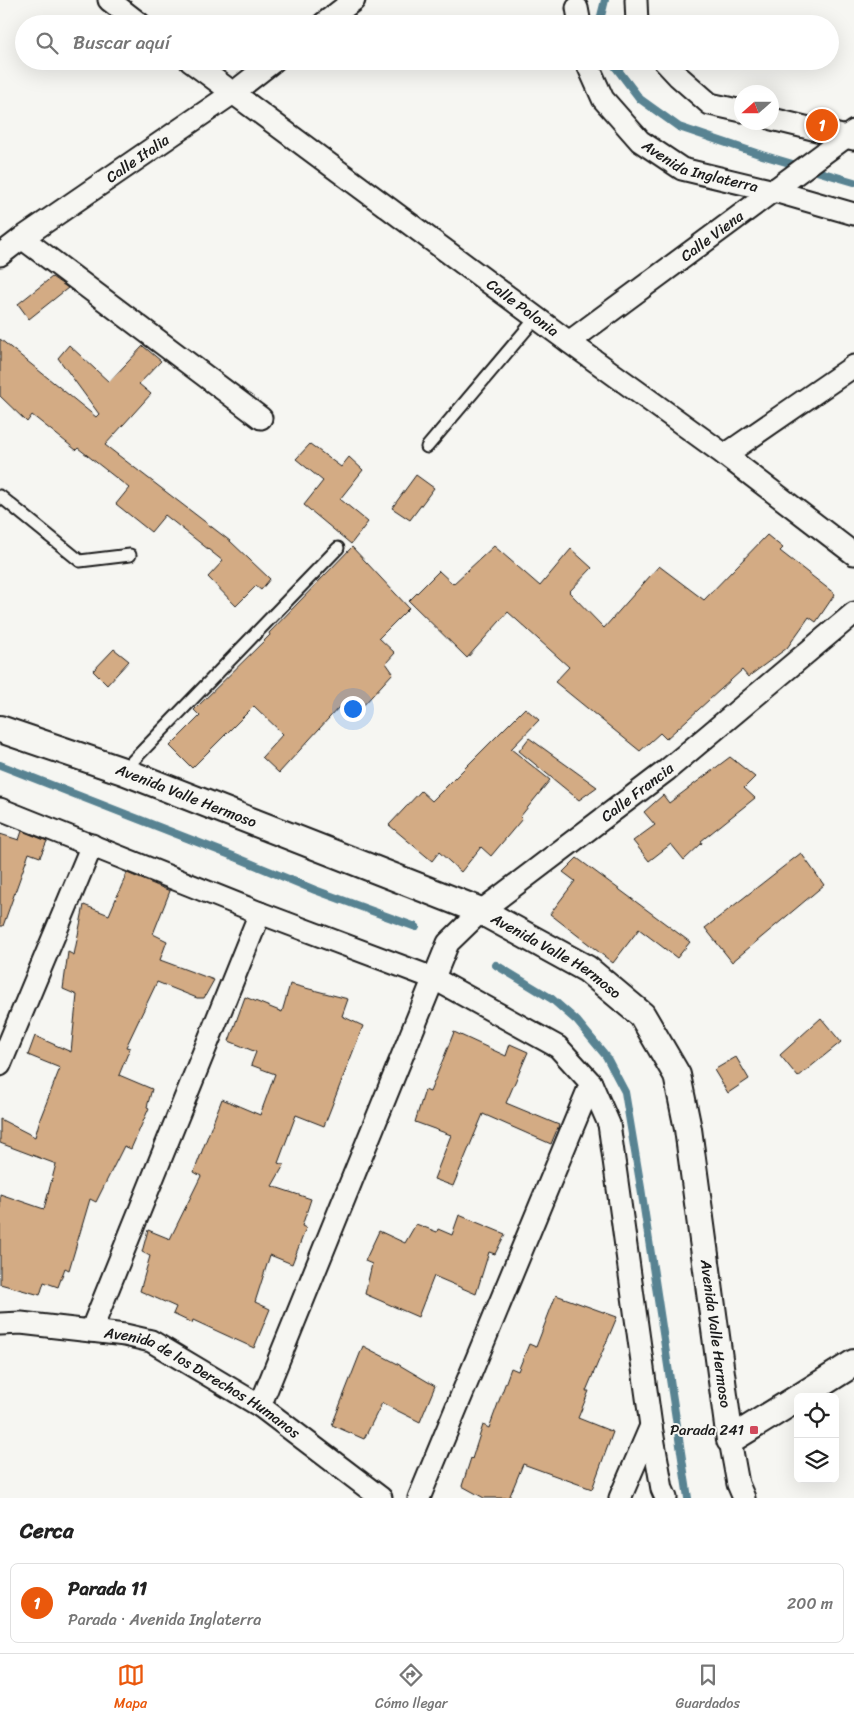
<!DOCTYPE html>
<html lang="es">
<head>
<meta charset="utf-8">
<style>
	:root { --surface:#fff; --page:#f6f6f6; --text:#222; --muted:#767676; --line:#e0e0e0; --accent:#ea580c }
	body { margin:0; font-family:Sriracha,sans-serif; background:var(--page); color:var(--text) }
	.controls { position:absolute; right:15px; bottom:15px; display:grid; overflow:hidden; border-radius:8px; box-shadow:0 5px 20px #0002 }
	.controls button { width:45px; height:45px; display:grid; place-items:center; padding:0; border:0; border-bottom:1px solid var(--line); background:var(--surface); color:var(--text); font:25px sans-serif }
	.compass { position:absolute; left:734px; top:85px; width:45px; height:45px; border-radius:50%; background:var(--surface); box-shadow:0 5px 20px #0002; rotate:249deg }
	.you { position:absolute; left:352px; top:708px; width:18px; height:18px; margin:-12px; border:4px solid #fff; border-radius:50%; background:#1a73e8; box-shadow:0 0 0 8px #1a73e833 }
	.badge { display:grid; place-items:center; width:32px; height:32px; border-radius:50%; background:var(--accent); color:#fff; font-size:16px; font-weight:700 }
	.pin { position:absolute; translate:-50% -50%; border:2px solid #fff; box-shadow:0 1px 5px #0006 }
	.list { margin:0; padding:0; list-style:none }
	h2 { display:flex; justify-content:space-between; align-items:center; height:65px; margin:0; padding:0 20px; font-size:21px }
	h2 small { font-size:16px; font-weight:400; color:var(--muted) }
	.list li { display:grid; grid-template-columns:32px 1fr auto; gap:15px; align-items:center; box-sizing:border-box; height:80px; margin:0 10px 10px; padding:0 10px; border:1px solid var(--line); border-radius:8px }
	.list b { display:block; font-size:19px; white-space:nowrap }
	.list p { margin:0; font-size:16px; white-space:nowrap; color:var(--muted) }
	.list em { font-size:16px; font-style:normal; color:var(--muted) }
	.icon { flex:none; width:28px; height:28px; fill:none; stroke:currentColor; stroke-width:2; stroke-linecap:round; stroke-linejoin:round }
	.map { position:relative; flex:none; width:854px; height:1498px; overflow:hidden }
	.search { position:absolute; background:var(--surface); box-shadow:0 5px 20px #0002; left:15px; right:15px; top:15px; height:55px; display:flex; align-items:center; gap:12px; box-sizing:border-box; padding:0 18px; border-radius:28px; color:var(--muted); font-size:19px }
	.sheet { height:155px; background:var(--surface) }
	nav { display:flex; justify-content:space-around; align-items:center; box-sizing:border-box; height:70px; border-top:1px solid var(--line); background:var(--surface); font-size:14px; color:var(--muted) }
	nav a { display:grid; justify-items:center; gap:2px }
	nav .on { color:var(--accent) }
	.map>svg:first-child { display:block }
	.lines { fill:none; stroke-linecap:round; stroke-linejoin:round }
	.stream { stroke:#588392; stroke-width:8 }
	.building { fill:#d3ab84; stroke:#1c1c1c }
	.service-casing { stroke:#1c1c1c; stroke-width:15 }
	.minor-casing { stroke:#1c1c1c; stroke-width:25 }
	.tertiary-casing { stroke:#1c1c1c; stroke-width:30 }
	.service { stroke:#f6f6f2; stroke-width:11 }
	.minor { stroke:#f6f6f2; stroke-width:21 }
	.tertiary { stroke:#f6f6f2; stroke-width:26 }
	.poi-dot { fill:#d1495b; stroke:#f6f6f2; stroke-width:2 }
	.labels { text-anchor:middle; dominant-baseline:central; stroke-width:4; stroke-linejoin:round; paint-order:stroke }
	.street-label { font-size:15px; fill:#1c1c1c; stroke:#f6f6f2 }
	.poi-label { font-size:15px; fill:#1c1c1c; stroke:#f6f6f2; text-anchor:end }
</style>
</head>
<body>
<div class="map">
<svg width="854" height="1498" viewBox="0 0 854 1498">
	<rect width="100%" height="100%" fill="#f6f6f2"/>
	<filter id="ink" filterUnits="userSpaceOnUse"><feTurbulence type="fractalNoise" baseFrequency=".02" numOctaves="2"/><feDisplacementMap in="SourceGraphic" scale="10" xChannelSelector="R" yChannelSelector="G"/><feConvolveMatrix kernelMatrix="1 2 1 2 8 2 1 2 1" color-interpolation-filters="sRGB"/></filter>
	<g filter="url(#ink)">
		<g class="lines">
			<g class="stream">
				<polyline points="599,24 605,0"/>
				<polyline points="611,61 640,99 679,127 762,155 854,182"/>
				<polyline points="0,765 233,856 315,890 416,927"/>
				<polyline points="496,965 552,999 577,1021 606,1056 625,1092 641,1188 688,1498"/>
			</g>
		</g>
		<g class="building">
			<polygon points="52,277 68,288 29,319 18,304"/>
			<polygon points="0,339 96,417 99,414 58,358 69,345 109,382 143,346 161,361 139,384 151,394 105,445 230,541 270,579 261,590 256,586 236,606 208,577 223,561 165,515 151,532 116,504 129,488 78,448 76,450 32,415 27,422 0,396"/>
			<polygon points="310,444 341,467 349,457 363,470 340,499 368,522 351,544 304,505 323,481 296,459"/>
			<polygon points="416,475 434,488 410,520 392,508"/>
			<polygon points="767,535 783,548 780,551 835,594 816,622 809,617 787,648 748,677 742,670 666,739 660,733 640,751 555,682 569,667 508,612 467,658 409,601 439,571 453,584 494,546 540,586 571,549 592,568 569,592 604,628 659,566 704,600"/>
			<polygon points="352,547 409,608 379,638 395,653 386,663 393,673 351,719 339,707 279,773 262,757 283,734 254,706 192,768 170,746 200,716 194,710 270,635 269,633"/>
			<polygon points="114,649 129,661 107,685 93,671"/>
			<polygon points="525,708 539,720 511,749 550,780 520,817 522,819 491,856 481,847 461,872 439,852 432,861 389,825 421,791 432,801"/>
			<polygon points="529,738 597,787 579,800 519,751"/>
			<polygon points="730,757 755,777 744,788 755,798 701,841 702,843 684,860 671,844 649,861 633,841 655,825 644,812 663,795 669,803"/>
			<polygon points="22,831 47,841 40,857 29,853 3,926 0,926 0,834 19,840"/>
			<polygon points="801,853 824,885 732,962 705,928"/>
			<polygon points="577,858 690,942 677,958 639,929 613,963 550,914 575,881 563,872"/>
			<polygon points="127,873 170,891 153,934 167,941 160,960 214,980 204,998 197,998 157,982 126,1047 130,1048 119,1075 152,1089 147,1107 149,1108 131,1149 124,1146 96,1202 90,1199 69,1270 65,1268 58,1287 44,1282 40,1295 0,1284 0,1194 44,1209 56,1164 0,1143 0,1119 35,1137 40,1119 60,1068 28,1055 35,1036 71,1052 77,995 63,989 68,952 74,955 84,905 109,915"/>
			<polygon points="290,984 348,999 342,1016 363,1026 324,1126 296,1115 278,1163 284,1165 272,1186 311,1199 302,1226 306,1228 292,1264 270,1255 255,1302 270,1309 254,1348 193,1320 192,1323 173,1314 176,1307 140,1291 150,1256 142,1252 148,1230 170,1239 201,1176 194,1172 222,1099 260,1115 275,1074 251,1065 256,1052 229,1041 245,997 282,1012"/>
			<polygon points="821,1018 841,1042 798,1077 780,1055"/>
			<polygon points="454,1032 506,1056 510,1044 528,1052 506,1103 559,1125 551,1144 483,1114 453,1186 434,1179 451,1135 415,1122 425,1090 430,1092"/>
			<polygon points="736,1057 749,1079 728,1093 714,1070"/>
			<polygon points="459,1215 505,1234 495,1254 489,1252 476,1294 434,1276 418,1317 365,1294 372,1264 365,1261 379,1231 405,1243 416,1224 437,1232 438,1229 452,1235"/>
			<polygon points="556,1295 617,1317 586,1391 589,1391 578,1418 613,1432 592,1489 523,1464 509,1498 484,1498 462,1486 471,1458 472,1459 483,1425 489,1428 511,1368 518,1371 529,1344 536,1347"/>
			<polygon points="363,1346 396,1363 435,1386 420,1422 382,1403 364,1439 332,1425"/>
		</g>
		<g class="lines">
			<g class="service-casing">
				<g id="service">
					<polyline points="427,447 536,318"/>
					<polyline points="0,496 80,561 130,555"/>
					<polyline points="123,771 338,548"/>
				</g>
			</g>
			<g class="minor-casing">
				<g id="minor">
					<polyline points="109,0 140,24"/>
					<polyline points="636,0 637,24"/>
					<polyline points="577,8 580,24"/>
					<polyline points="323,24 354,0"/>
					<path id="s1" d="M190,61L569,342L725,455L854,554"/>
					<path id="s2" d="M586,61L603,99L640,141L682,169L774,191L854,214"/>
					<polyline points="664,61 678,76 710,104 742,111"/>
					<polyline points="772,119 854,139"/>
					<polyline points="22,238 261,418"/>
					<path id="s3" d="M0,255L22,238L233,93L274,61"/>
					<path id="s4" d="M569,342L854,131"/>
					<polyline points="725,455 854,366"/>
					<polyline points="0,809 260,913 433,978 558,1047 591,1083 609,1124 651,1426 662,1489 666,1498"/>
					<polyline points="0,1065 92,845"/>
					<path id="s5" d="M0,1324L21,1323L91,1331L125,1335L151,1341L260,1406L381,1498"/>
					<polyline points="91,1331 260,913"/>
					<path id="s6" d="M260,1406L448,943L481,911L667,770L854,613"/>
					<polyline points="730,1440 738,1484 744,1498"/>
					<polyline points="419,1498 591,1083"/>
					<polyline points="620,1498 651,1426"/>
				</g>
			</g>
			<g class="tertiary-casing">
				<g id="tertiary">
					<path id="s7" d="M0,729L123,771L481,911L587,969L642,1015L677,1075L688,1129L730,1440L798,1398"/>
					<polyline points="800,1397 854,1363"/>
				</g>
			</g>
			<use href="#service" class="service"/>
			<use href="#minor" class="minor"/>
			<use href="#tertiary" class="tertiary"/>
		</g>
	</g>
	<rect class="poi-dot" x="749" y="1425" width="10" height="10" rx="2.5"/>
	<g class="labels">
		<g class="street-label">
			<text stroke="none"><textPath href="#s3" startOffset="168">Calle Italia</textPath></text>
			<text stroke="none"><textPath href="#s2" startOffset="164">Avenida Inglaterra</textPath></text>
			<text stroke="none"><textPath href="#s4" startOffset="178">Calle Viena</textPath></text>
			<text stroke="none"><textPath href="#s1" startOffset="414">Calle Polonia</textPath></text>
			<text stroke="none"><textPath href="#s6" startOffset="742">Calle Francia</textPath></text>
			<text stroke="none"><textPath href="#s7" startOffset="198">Avenida Valle Hermoso</textPath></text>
			<text stroke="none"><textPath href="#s7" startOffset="602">Avenida Valle Hermoso</textPath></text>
			<text stroke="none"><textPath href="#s7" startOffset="1038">Avenida Valle Hermoso</textPath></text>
			<text stroke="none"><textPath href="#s5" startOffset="216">Avenida de los Derechos Humanos</textPath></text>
		</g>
		<g class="poi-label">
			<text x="744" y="1430">Parada 241</text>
		</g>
	</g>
</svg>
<div class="controls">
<button><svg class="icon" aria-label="locate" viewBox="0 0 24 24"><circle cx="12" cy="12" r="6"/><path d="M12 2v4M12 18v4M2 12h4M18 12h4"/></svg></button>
<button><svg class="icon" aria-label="layers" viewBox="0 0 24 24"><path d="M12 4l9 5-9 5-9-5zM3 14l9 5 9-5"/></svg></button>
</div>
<svg class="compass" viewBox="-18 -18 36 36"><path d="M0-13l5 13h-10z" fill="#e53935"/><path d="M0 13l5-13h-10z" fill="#767676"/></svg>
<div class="you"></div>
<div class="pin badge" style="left:822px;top:125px">1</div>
<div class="search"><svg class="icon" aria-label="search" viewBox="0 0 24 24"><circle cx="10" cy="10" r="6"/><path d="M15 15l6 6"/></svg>Buscar aquí</div>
</div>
<section class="sheet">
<h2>Cerca<small></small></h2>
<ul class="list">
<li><span class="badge">1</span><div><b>Parada 11</b><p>Parada · Avenida Inglaterra</p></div><em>200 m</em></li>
</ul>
</section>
<nav>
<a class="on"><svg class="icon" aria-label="map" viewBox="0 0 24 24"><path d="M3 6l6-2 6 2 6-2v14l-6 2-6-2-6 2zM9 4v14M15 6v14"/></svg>Mapa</a>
<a><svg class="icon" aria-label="directions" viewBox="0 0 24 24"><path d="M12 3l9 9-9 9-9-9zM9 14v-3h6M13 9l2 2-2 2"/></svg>Cómo llegar</a>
<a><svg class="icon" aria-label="saved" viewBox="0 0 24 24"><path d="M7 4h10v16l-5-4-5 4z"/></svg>Guardados</a>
</nav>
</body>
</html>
